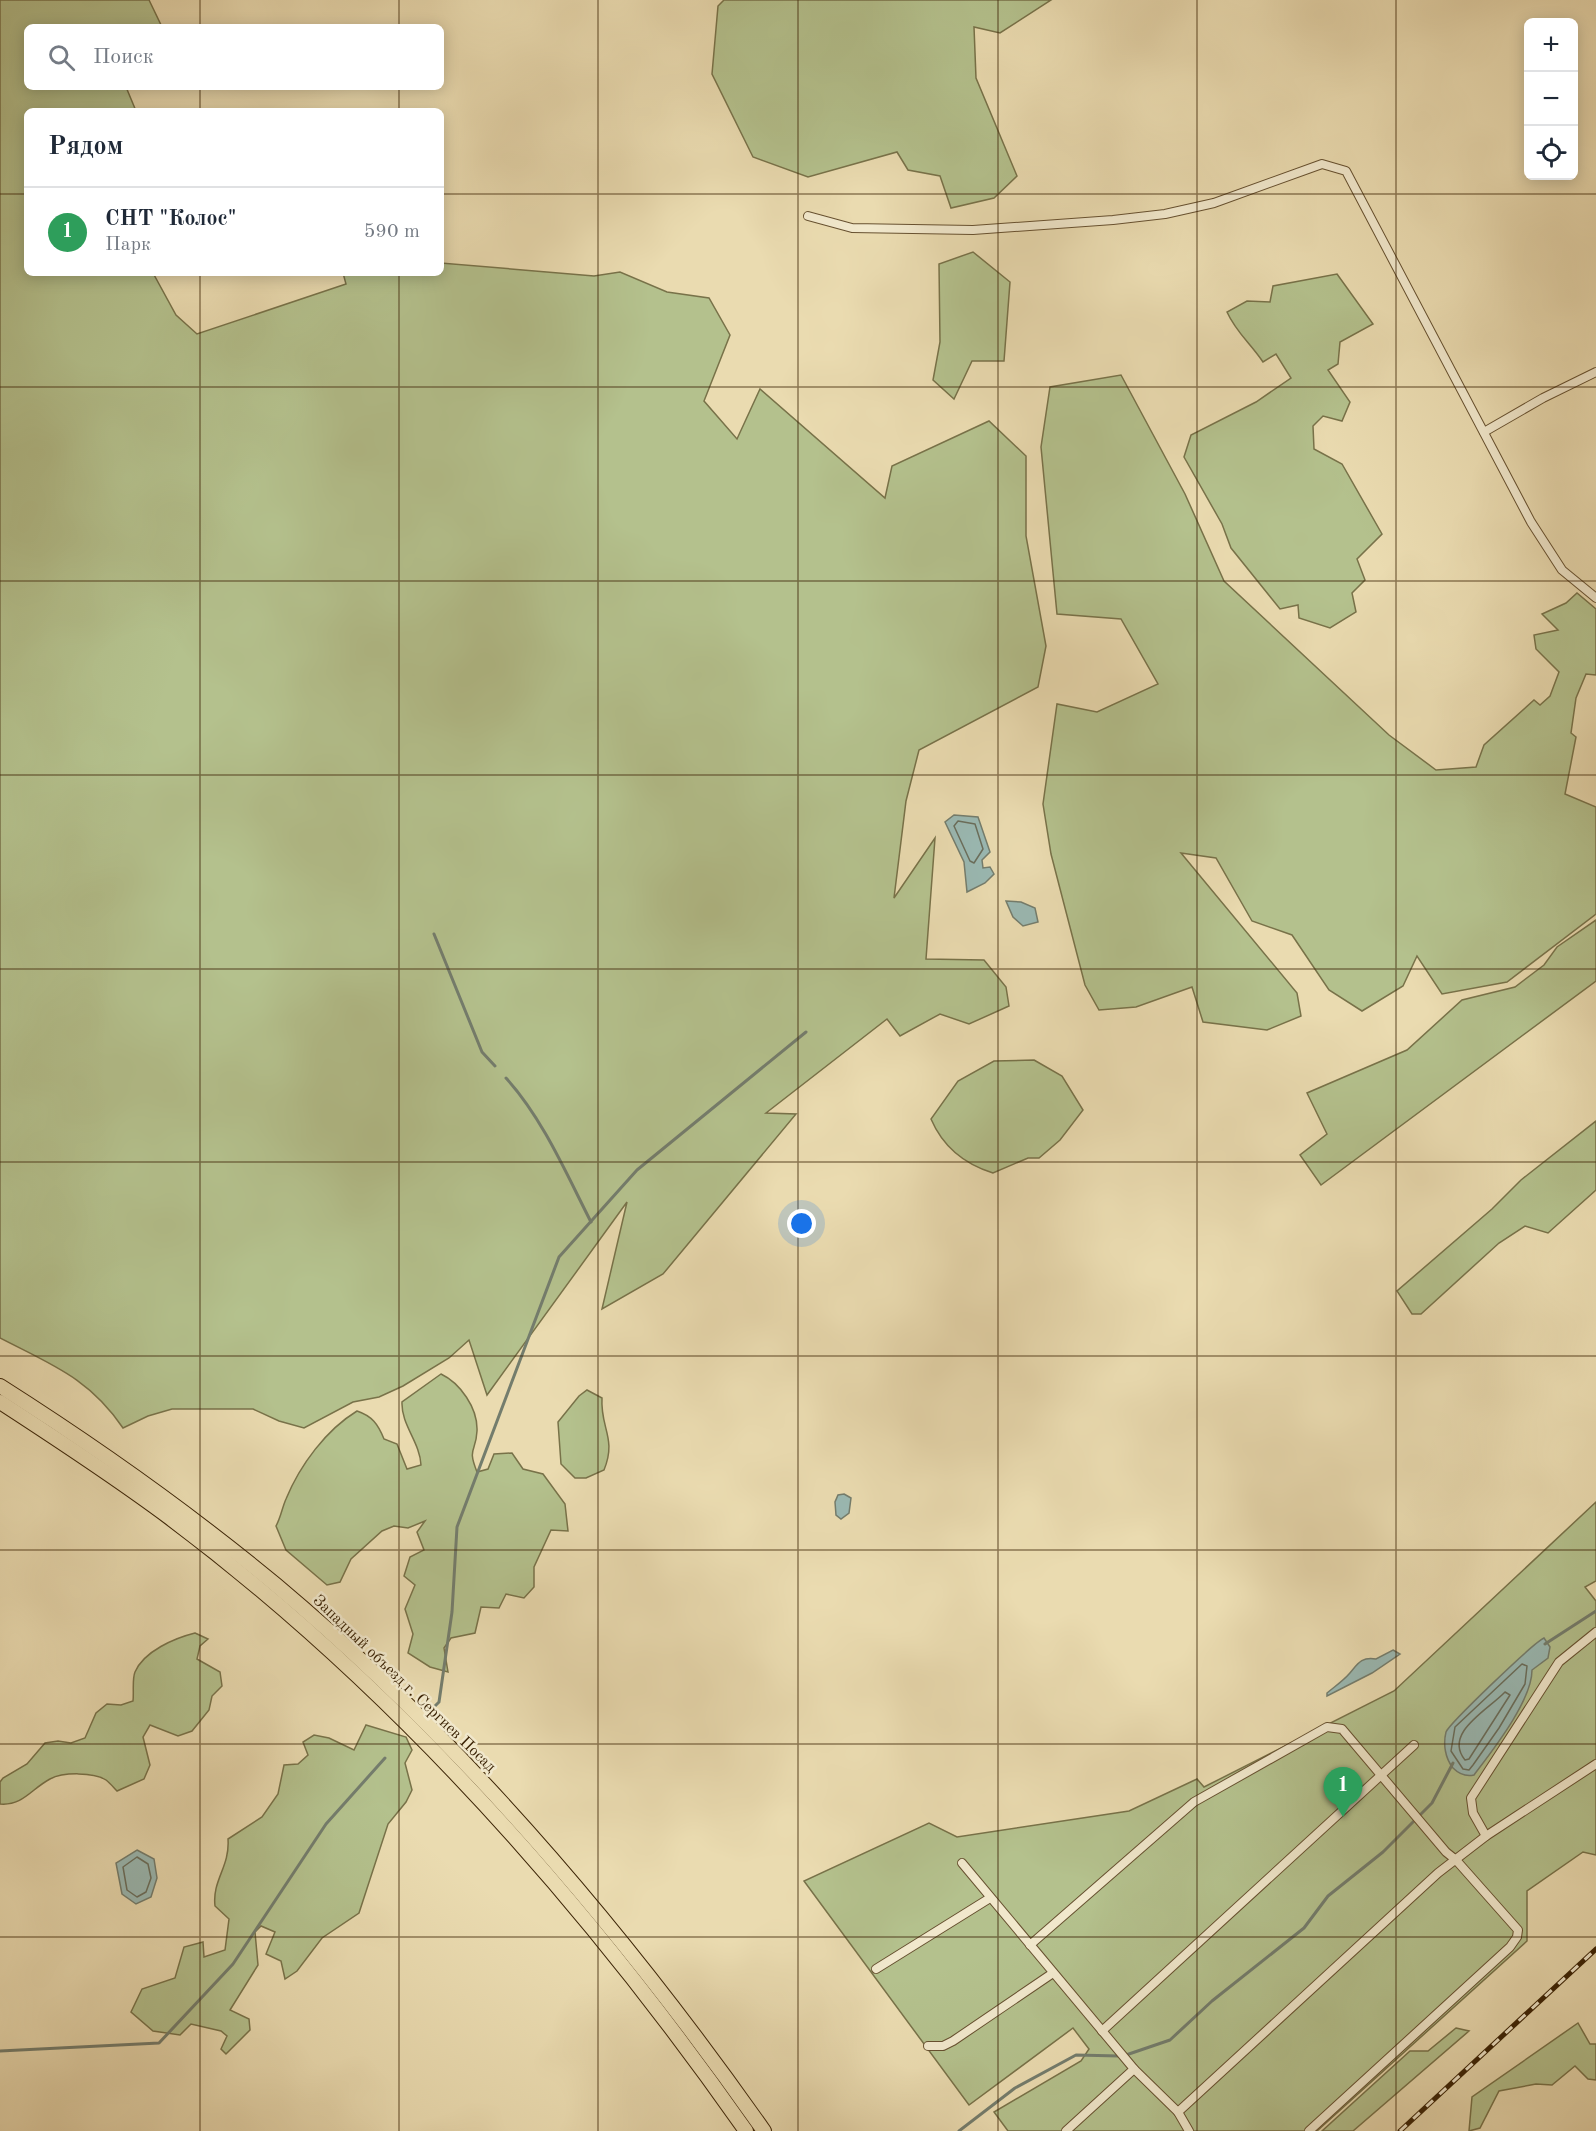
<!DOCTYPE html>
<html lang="ru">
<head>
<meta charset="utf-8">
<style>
	:root { --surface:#fff; --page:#f6f6f7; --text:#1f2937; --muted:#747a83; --line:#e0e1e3; --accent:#b45309 }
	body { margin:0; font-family:"Old Standard TT",serif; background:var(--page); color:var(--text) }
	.controls { position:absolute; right:18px; top:18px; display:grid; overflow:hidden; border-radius:9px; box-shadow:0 3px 15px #0003 }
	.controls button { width:54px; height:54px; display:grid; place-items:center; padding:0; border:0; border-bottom:2px solid var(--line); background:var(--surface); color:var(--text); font:30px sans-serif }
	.you { position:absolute; left:802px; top:1224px; width:21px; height:21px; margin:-15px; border:4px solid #fff; border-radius:50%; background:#1a73e8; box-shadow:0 0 0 9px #1a73e833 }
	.badge { display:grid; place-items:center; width:39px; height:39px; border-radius:50%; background:var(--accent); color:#fff; font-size:20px; font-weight:700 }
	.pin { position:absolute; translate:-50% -50px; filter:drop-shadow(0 2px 3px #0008) }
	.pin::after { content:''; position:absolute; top:32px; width:21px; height:18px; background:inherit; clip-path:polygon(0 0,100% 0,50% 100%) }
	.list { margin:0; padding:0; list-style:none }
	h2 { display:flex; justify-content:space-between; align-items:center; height:78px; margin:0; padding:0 24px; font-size:26px }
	h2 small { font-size:20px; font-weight:400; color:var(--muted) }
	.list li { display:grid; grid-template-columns:39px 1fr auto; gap:18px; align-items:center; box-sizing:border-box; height:90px; padding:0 24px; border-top:2px solid var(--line) }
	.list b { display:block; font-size:22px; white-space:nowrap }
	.list p { margin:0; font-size:20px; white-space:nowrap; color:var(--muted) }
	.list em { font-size:20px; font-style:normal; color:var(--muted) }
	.icon { flex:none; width:33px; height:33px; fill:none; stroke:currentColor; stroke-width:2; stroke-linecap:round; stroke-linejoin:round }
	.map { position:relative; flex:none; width:1596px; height:2131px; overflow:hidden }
	.search { position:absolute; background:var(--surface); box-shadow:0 3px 15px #0003; left:24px; top:24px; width:420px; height:66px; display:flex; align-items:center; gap:15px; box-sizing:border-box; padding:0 21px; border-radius:9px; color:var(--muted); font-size:22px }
	.panel { position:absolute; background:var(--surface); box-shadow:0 3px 15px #0003; left:24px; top:108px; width:420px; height:168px; border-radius:9px }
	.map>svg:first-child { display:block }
	.green { fill:#b4c18d; stroke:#787249; stroke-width:1.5 }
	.water { fill:#9ab9b3; stroke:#747d6d; stroke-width:1.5 }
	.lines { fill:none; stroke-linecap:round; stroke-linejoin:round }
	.shore { stroke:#6a6e5c; stroke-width:1.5 }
	.stream { stroke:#747d6d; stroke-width:3 }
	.street-casing { stroke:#675130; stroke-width:10 }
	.primary-casing { stroke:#3b2305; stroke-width:16 }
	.street { stroke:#f1e8cc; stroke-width:8 }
	.primary { stroke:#eadbb0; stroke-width:14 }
	.rail-casing { stroke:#3b2305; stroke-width:5 }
	.rail { stroke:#f1e8cc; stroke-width:3; stroke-dasharray:9; stroke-linecap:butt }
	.grid { fill:none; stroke:#3b2305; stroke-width:1.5; stroke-opacity:0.55 }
	.labels { text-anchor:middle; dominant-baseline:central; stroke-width:5; stroke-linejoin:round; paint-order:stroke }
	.street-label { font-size:16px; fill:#3b2305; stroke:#f1e8cc }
</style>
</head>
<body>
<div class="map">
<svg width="1596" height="2131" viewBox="0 0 1596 2131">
	<rect width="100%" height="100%" fill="#eadbb0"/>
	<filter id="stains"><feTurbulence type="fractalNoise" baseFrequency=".00333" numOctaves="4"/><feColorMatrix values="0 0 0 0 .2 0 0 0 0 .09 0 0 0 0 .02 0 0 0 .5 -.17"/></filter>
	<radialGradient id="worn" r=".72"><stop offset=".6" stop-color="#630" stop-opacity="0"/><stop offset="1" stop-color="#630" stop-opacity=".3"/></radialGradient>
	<g class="green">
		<path d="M0,0H149L162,27H27V87H126L136,111H27V273H153L176,315L197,334L346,284L343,273H441V263L594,276L620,272L667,292L709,298L730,335L704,401L737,439L760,389L885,498L892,466L989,421L1026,456V536L1046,646L1038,687L919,750L906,801L894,898L935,838L926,959L984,960L1006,987L1009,1006L969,1024L940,1014L900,1036L887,1019L766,1113L796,1114L663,1274L602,1309L627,1202L487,1395L469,1340L449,1358L403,1386L379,1397L353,1402L304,1428L279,1421L253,1409H172L148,1416L123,1428C89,1378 52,1365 0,1338Z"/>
		<polygon points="724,0 1051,0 1000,33 974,27 976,78 1017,176 994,198 951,208 940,176 908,170 897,152 808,177 753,157 712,74 718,6"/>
		<polygon points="973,252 1010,282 1004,361 972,361 954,399 933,380 940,342 939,264"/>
		<path d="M1337,274L1373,324L1340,342L1338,364L1328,370L1350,402L1342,421L1323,416L1313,426L1314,449L1342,464L1382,534L1357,559L1365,580L1352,593L1356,612L1330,628L1299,618L1298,605L1280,609L1231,548L1222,524L1184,457L1191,435L1256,402L1291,378L1276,354L1263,362C1250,343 1236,332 1227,312L1247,301L1270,302L1273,286Z"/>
		<polygon points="1121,375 1185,494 1224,581 1389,735 1436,770 1476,767 1484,745 1534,700 1540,705 1550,696 1559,672 1536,649 1534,635 1558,630 1542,614 1566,603 1577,593 1596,609 1596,675 1586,674 1576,698 1571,733 1576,737 1565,794 1596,807 1596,914 1507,982 1442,994 1417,956 1403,986 1362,1011 1329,990 1292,935 1252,921 1216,858 1181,853 1297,993 1301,1016 1267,1030 1203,1022 1192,987 1136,1007 1099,1010 1085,985 1051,854 1043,804 1057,704 1097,712 1158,684 1121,619 1057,614 1041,447 1050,387"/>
		<polygon points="1596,920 1596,981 1321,1185 1300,1155 1327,1134 1307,1093 1407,1050 1462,1000 1515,987 1544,965 1557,947"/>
		<path d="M1034,1060L1062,1076L1083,1110L1060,1140L1039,1158H1028L993,1173C964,1164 943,1147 931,1119L958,1081L994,1061Z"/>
		<polygon points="1596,1121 1596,1190 1548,1233 1525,1226 1499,1243 1421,1314 1412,1314 1397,1291 1492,1209 1521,1180"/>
		<path d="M441,1374C460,1383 478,1408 477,1431C476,1453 467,1447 477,1472L488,1469L494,1454L512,1453L523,1469L543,1474L565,1504L568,1531L551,1530L534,1567V1587L524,1598L506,1594L499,1608L481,1607L475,1633L451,1638L444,1648L448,1672L430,1667L408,1653L413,1634L405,1609L415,1585L404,1576L410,1557L424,1550L417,1532L425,1521L408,1528L394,1526L382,1531L351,1559L340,1582L327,1585L286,1550L276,1526C281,1517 282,1508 286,1499C300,1465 326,1430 357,1411C372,1416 378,1424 384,1439L397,1444L407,1469L421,1465C420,1442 401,1425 402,1402Z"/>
		<path d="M587,1390L602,1398C600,1428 617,1438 604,1470L586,1478H575L561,1464L558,1422L579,1396Z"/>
		<polygon points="1596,1502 1596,1581 1585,1587 1596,1601 1596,1855 1583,1852 1527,1891 1527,1941 1317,2131 1008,2131 994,2112 1081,2061 1089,2049 1073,2028 969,2105 804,1881 929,1823 957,1837 1129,1811 1197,1779 1204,1787 1394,1691"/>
		<path d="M195,1633L208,1639L200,1646L197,1659L220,1672L222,1686L212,1696L209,1710L192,1731L178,1736L150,1725L143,1737L150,1765L144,1779L117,1791C114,1788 110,1783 106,1780C94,1772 63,1772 50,1779C31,1789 23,1806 0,1804V1782L3,1778L27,1764L45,1743L58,1741L71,1743L85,1738L96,1713L107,1704L121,1705L133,1701C134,1692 132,1679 135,1672C144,1651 175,1638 195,1633Z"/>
		<path d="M366,1725L406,1737L412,1750L405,1763L412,1790L406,1802L388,1824L359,1913L322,1938L297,1971L285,1979L281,1961L266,1954L275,1932L261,1926L255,1932L258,1965L230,2010L249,2019L250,2030L226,2054L221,2049L227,2036L221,2031L191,2024L180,2035L153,2031L131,2012L142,1989L175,1978L184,1947L203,1942L204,1957L225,1950L229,1919L215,1906C212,1880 230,1867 228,1839L262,1817L278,1794L284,1765L298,1764L308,1755L303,1742L314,1735L329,1738L354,1750Z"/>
		<polygon points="1578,2023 1590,2044 1596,2044 1596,2080 1588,2079 1575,2066 1552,2085 1536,2084 1499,2091 1480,2128 1469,2131 1472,2097"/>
		<polygon points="1456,2028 1469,2031 1353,2131 1322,2131 1410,2051 1428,2051"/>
	</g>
	<g class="water">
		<polygon points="954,815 978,817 990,852 982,860 983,868 990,867 994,874 985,883 967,892 964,862 945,822"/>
		<polygon points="1006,901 1021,902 1035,908 1038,922 1023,926 1013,917"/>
		<polygon points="844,1494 851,1498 849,1513 841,1519 836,1515 835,1502 838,1495"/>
		<path d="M1544,1638L1550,1647L1548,1658L1532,1670C1532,1701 1492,1751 1474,1775C1465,1777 1459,1774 1453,1768C1445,1758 1443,1744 1446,1732C1449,1724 1533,1643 1544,1638Z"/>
		<path d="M1393,1650L1400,1654L1372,1673L1327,1696V1693C1334,1687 1343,1681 1349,1674C1357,1665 1361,1656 1376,1659Z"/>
		<polygon points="137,1850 154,1859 157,1878 151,1897 136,1904 122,1894 116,1863"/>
	</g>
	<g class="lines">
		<g class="shore">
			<polygon points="958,821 975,824 983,849 974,863 970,861 954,826"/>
			<polygon points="1522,1664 1527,1666 1525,1684 1499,1728 1473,1765 1469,1770 1463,1769 1451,1751 1455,1727"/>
			<path d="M1505,1692L1510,1695L1469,1759L1465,1760C1443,1733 1488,1710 1505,1692Z"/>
			<polygon points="137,1857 148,1864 151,1878 146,1892 137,1897 127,1890 123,1867"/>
		</g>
		<g class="stream">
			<polyline points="434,934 482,1052 495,1066"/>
			<path d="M506,1078C543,1119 566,1173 591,1222"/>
			<polyline points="1545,1644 1596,1611"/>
			<polyline points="433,1708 439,1702 452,1612 457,1527 559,1257 637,1170 806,1032"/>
			<polyline points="0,2051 159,2043 233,1964 326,1824 385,1758"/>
			<polyline points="1126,2055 1170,2040 1212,2001 1304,1928 1328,1896 1383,1852 1432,1803 1453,1763"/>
			<polyline points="959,2131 1015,2088 1076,2055 1119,2056"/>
		</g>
		<g class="street-casing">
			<g id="street">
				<polyline points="808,216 852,228 973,230 1113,220 1165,214 1214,203 1322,164 1346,171 1531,522 1562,570 1596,598"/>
				<polyline points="1484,432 1543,398 1596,372"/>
				<polyline points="1486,1836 1473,1813 1471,1798 1559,1662 1596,1632"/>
				<polyline points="962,1863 1134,2069 1178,2112 1189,2131"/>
				<polyline points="1030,1945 1194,1802 1327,1727 1342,1729 1446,1852 1456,1860 1518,1930 1517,1937 1510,1947 1309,2131"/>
				<polyline points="876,1969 990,1898"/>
				<polyline points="1102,2031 1414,1745"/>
				<polyline points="928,2046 943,2046 953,2041 1053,1973"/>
				<polyline points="1178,2112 1438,1873 1486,1836 1596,1764"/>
				<polyline points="1066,2131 1134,2069"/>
			</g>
		</g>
		<g class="primary-casing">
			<g id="primary">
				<path d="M0,1386C96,1447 188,1512 276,1585C463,1742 624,1932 764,2131"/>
				<path d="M0,1402C57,1439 115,1477 170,1518C394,1686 586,1903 746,2131"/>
			</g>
		</g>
		<use href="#street" class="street"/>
		<use href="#primary" class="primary"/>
		<g class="rail-casing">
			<polyline id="rail" points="1400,2131 1596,1949"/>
		</g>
		<use href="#rail" class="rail"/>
	</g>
	<path class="grid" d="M200,0V27M399,0V27M598,0V2131M798,0V2131M998,0V2131M1197,0V2131M1396,0V2131M200,87V111M399,87V111M0,194H27M441,194H1596M200,273V2131M399,273V2131M0,387H1596M0,581H1596M0,775H1596M0,969H1596M0,1162H1596M0,1356H1596M0,1550H1596M0,1744H1596M0,1937H1596"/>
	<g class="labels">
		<g class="street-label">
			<text transform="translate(404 1684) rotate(44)">Западный объезд г. Сергиев Посад</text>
		</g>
	</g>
	<rect width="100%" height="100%" filter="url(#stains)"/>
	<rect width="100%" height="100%" fill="url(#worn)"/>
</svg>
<div class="controls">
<button>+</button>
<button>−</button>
<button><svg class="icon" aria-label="locate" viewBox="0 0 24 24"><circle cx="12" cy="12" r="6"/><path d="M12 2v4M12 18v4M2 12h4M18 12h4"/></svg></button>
</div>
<div class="you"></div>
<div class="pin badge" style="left:1343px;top:1817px;background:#2e9e5b">1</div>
<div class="search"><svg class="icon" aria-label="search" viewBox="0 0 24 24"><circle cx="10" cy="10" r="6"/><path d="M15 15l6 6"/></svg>Поиск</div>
<section class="panel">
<h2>Рядом<small></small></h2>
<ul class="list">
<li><span class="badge" style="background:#2e9e5b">1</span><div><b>СНТ &quot;Колос&quot;</b><p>Парк</p></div><em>590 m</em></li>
</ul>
</section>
</div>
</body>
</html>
